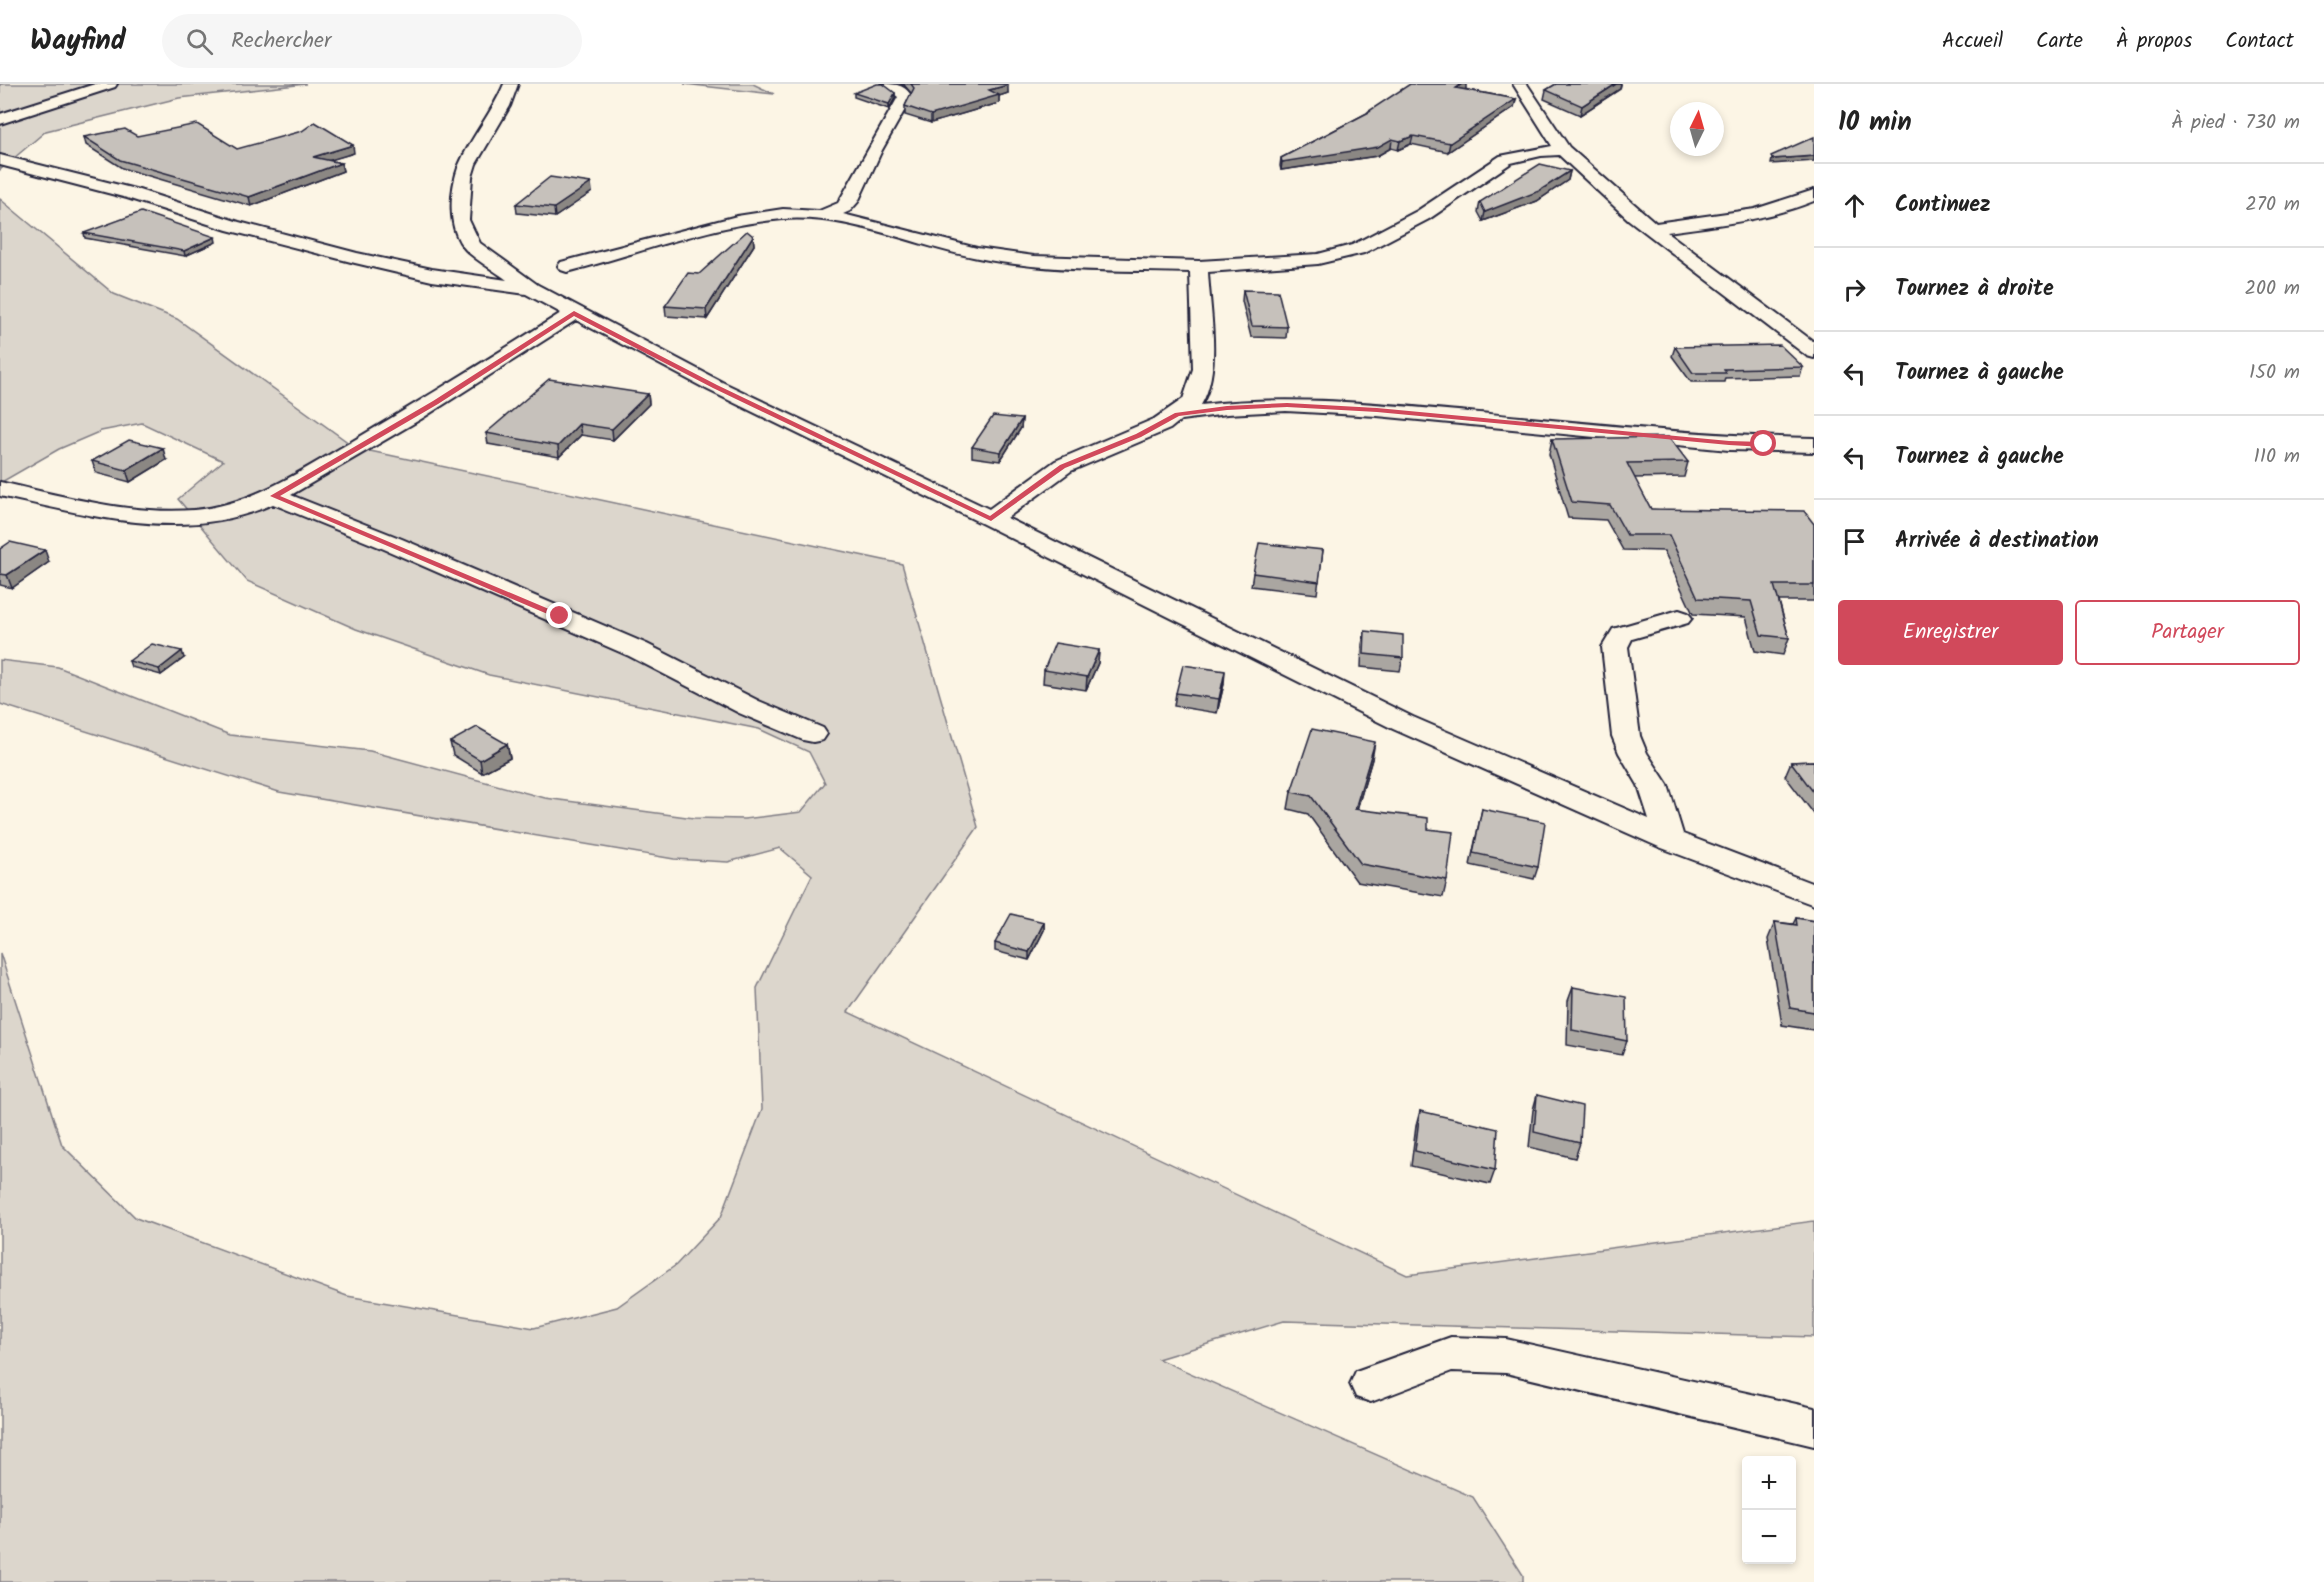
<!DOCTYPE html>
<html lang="fr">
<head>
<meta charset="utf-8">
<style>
	:root { --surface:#fff; --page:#f6f6f6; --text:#222; --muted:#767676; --line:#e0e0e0; --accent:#d1495b }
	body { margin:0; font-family:Kalam,sans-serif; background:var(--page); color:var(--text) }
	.controls { position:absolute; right:18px; bottom:18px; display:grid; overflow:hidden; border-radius:6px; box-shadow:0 3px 9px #0003 }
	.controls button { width:54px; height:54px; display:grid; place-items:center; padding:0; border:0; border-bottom:2px solid var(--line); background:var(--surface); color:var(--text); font:30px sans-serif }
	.compass { position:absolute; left:1670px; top:18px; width:54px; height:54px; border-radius:50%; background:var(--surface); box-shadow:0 3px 9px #0003; rotate:5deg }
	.stop { position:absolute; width:18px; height:18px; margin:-14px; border:4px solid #d1495b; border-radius:50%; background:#fff }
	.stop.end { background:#d1495b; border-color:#fff; box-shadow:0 2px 6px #0008 }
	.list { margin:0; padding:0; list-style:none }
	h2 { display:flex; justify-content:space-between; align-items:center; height:78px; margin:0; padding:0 24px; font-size:26px }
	h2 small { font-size:20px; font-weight:400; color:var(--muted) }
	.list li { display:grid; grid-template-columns:39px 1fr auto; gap:18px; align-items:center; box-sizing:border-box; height:84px; padding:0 24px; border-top:2px solid var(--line) }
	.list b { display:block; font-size:22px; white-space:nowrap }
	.list em { font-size:20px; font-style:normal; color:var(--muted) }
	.actions { display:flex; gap:12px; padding:18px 24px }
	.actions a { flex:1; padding:14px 0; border:2px solid var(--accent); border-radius:6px; text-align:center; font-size:21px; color:var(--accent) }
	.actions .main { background:var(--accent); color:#fff }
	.icon { flex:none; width:33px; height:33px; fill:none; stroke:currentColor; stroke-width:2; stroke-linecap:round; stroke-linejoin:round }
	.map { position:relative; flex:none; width:1814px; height:1498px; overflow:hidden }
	header { display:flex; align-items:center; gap:36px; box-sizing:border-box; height:84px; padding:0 30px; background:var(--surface); border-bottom:2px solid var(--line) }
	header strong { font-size:28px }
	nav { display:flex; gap:33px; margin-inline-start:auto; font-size:21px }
	.search { width:420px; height:54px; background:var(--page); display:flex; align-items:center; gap:15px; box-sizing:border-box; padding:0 21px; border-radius:33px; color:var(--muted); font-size:22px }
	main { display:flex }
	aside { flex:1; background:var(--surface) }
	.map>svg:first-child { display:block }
	.green { fill:#dcd6cc; stroke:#7f7c84; stroke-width:1.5 }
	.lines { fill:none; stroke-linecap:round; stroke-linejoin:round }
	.minor-casing { stroke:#22223b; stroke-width:4 }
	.minor { fill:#fcf5e5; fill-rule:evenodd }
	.wall { fill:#aaa6a1; stroke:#22223b; stroke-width:1.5 }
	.shaded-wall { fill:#8b8783; stroke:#22223b; stroke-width:1.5 }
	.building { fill:#c6c1bb; stroke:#22223b; stroke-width:1.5 }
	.route { fill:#d1495b }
</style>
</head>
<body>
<header>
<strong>Wayfind</strong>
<div class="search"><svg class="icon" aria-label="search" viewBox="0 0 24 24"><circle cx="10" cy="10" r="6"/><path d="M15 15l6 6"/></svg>Rechercher</div>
<nav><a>Accueil</a><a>Carte</a><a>À propos</a><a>Contact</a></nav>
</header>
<main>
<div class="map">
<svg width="1814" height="1498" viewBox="0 0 1814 1498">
	<rect width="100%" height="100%" fill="#fcf5e5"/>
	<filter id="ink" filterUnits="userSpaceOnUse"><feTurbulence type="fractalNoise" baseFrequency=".0167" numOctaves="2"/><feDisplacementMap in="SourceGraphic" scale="12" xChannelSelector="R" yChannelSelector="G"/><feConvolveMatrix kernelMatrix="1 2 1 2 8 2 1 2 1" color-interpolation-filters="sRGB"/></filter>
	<g filter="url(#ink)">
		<g class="green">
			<polygon points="0,0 306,0 179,14 46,47 0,86"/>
			<polygon points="684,0 753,0 774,10"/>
			<polygon points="0,115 114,210 177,235 356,364 902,480 978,743 848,928 1407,1191 1814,1137 1814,1253 1284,1237 1158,1275 1473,1413 1523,1491 1523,1498 0,1498 0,869 62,1061 136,1134 347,1212 534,1244 617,1223 676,1181 721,1133 762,1025 757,904 812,791 780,764 728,778 674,775 279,708 0,620 0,576 58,583 230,651 370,667 545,714 694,734 744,735 801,728 825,699 809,668 759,645 489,591 356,545 247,497 178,415 223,377 142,339 101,347 59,365 0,399"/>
		</g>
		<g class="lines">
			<g class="minor-casing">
				<g id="minor">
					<polygon points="95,0 117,0 115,3 0,40 0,30"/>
					<path d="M504,0H518L510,22L476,80L472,93L469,136L480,159L538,201L722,298L989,425L1055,377L1154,335L1183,315L1193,285L1190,188C1119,186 1047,188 978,174C914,162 849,130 783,135C709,141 638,170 567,188L561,186L558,182L561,178L737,132L783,125L819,127L838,119L898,13L881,0C895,0 905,0 912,13L882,66L858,118L850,127L843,130L977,164L1034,172L1199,177L1318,170L1352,161L1417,127L1500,72L1552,62L1513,0H1527L1569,63L1656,139L1755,125L1814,106V117C1767,136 1717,141 1667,148L1814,258V274L1807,272L1629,136L1559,71L1541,72L1511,79L1429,135L1364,169L1318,180L1208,188C1210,228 1222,286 1201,321C1290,310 1379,320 1469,328C1584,339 1698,352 1814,354V368L1729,366L1377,332L1286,327L1227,330L1181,336L1170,345L1071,387L1007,434L1413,633L1649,735L1638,701L1619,669L1612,652L1602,563L1613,545L1679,526L1688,529L1692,534L1688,539L1632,555L1628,563L1640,652L1647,669L1668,701L1683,750L1814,800V821L1659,763L1393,645L983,440L708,306L576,236L421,335L291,411L402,455L647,560L759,617L823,644L827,650L823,656L813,658L803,656L739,629L629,572L384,465L273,420C185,460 89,431 0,412V398C63,412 129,431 194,426C252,421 302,386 351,358C422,316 492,273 561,229L526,210L432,197L355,179L227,146L127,114L0,81V71L139,106L239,138L357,169L432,185L507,196C494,186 477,177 466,166C446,145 450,105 459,81C471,53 492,29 504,0Z"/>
					<polygon points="1451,1253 1506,1255 1814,1324 1814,1362 1506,1289 1452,1287 1371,1318 1356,1313 1350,1300 1356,1287"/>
				</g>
			</g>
			<use href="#minor" class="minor"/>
		</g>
		<g class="wall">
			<polygon points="900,0 1006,0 1008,9 999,12 999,19 931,39 905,31 905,22 911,9 904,1"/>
			<polygon points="1556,0 1621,0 1620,5 1580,31 1544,15 1546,6"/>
			<polygon points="1464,5 1516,15 1514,23 1448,68 1411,60 1398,66 1391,64 1377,72 1281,86 1280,82 1281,74 1369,28 1369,27 1466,5"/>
			<polygon points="854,9 895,9 895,14 889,25 854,13"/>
			<polygon points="137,52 237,65 354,69 329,76 341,79 343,87 251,122 122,84 86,61 84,53"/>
			<polygon points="1570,87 1568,96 1537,117 1483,137 1478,128 1480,118"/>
			<polygon points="592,108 555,133 517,129 516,120"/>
			<polygon points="84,149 216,158 185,172 85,154"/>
			<polygon points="753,152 754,161 707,235 666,232 665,222"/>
			<polygon points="1243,206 1287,243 1286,254 1251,253 1242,217"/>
			<polygon points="1675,263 1803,283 1800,292 1725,294 1724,298 1691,298 1672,272"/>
			<polygon points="648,310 649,320 613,356 581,351 559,373 488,360 486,349"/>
			<polygon points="1022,335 1021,344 1000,377 972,373 972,363"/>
			<polygon points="1552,355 1688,378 1684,393 1634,394 1651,425 1814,440 1814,517 1779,517 1789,554 1783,571 1755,567 1746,533 1693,530 1664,467 1623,466 1606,436 1568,434 1549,370"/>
			<polygon points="166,376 130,398 96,389 92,377"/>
			<polygon points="0,465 49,478 12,504 0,501"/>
			<polygon points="1323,466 1317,510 1251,502 1253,489"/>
			<polygon points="1365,547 1403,574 1400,587 1361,583 1362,560"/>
			<polygon points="1099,566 1098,579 1086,606 1043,599 1044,586"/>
			<polygon points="184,574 161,591 131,583 129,577"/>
			<polygon points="1224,600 1217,629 1174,622 1176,609"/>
			<polygon points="450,658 507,660 510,674 482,689 453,671"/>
			<polygon points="1372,675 1357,725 1428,745 1447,796 1443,813 1357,798 1308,730 1288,725 1291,708"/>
			<polygon points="1814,677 1814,730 1785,692 1791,678"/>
			<polygon points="1482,725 1538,783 1534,795 1470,781"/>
			<polygon points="1796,834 1814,837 1814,946 1782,941 1768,855 1775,838 1793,840"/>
			<polygon points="1044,838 1044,846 1029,876 995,867 995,859"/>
			<polygon points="1573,903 1627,957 1622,971 1567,961 1568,917"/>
			<polygon points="1537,1011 1580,1059 1575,1074 1529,1063 1533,1026"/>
			<polygon points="1420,1027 1495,1086 1490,1100 1411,1082 1416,1042"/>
		</g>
		<g class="shaded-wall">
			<polygon points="1462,0 1466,0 1466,5 1455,12 1456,4"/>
			<polygon points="1616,0 1621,0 1620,5 1580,31 1582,22"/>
			<polygon points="1008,1 1008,9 999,12 999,19 931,39 931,31 989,6"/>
			<polygon points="895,9 895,14 889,25 889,20"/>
			<polygon points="1516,15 1514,23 1448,68 1450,59"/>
			<polygon points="1413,52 1411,60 1398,66 1400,57"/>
			<polygon points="1392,55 1391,64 1377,72 1281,86 1282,78"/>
			<polygon points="353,61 354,69 314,81 313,73"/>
			<polygon points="1814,72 1814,77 1771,80 1772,75"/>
			<polygon points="341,79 343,87 251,122 249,113"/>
			<polygon points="1570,87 1568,96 1537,117 1483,137 1485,128"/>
			<polygon points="591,99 592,108 555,133 554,124"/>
			<polygon points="753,152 754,161 707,235 706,225"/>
			<polygon points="215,153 216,158 185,172 184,167"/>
			<polygon points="648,310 649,320 613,356 612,345"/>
			<polygon points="1022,335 1021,344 1000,377 1001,368"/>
			<polygon points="579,340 581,351 559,373 558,362"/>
			<polygon points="163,364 166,376 130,398 126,386"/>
			<polygon points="45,466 49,478 12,504 7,491"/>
			<polygon points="1099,566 1098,579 1086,606 1087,593"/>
			<polygon points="182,567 184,574 161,591 159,585"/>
			<polygon points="1225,587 1224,600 1217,629 1219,615"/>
			<polygon points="1375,658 1372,675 1352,742 1355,725"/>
			<polygon points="507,660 510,674 482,689 480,676"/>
			<polygon points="1044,838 1044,846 1029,876 1029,868"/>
		</g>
		<g class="building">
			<polygon points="877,0 883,0 895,9 889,20 854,9"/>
			<polygon points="911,0 1006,0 1008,1 989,6 999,11 931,31 905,22 914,4"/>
			<polygon points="1410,0 1462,0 1456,4 1516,15 1450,59 1413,52 1400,57 1392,55 1378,63 1282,78 1281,74 1371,27 1369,27"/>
			<polygon points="1556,0 1616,0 1582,22 1546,6"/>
			<polygon points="315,38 353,61 313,73 341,79 249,113 120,76 84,53 125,45 137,52 197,40 237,65 302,47"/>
			<polygon points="1814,53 1814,72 1772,75 1771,72"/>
			<polygon points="1540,80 1570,87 1539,107 1485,128 1480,118"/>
			<polygon points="550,93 591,99 554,124 516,120"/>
			<polygon points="141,128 215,153 184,167 84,149"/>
			<polygon points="747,147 753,152 706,225 665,222 688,189 699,190"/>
			<polygon points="1243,206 1278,207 1287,243 1252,242"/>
			<polygon points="1780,261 1803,283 1724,285 1726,289 1693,289 1675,263"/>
			<polygon points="549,295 648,310 612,345 579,340 558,362 486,349"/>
			<polygon points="993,332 1022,335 1001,368 972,363"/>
			<polygon points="1669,353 1688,378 1627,379 1651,425 1804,427 1814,440 1814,501 1774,501 1789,554 1761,551 1751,517 1698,514 1669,451 1627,451 1610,421 1572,418 1552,355"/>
			<polygon points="129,356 163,364 126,386 92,377"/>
			<polygon points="10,458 45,466 7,491 0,490 0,465"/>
			<polygon points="1259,459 1323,466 1319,498 1253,489"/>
			<polygon points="1365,547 1403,551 1403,574 1364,570"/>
			<polygon points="1055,559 1099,566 1087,593 1044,586"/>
			<polygon points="152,560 182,567 159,585 129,577"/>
			<polygon points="1183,581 1225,587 1219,615 1176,609"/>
			<polygon points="477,643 507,660 480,676 450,658"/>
			<polygon points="1312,645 1375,658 1355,725 1428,734 1428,745 1453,748 1447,796 1361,780 1311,712 1291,708"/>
			<polygon points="1814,677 1814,709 1791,678"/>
			<polygon points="1482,725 1545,738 1538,783 1473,769"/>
			<polygon points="1011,830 1044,838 1029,868 995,859"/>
			<polygon points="1796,834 1814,837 1814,928 1790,924 1775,838 1797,841"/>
			<polygon points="1573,903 1626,913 1627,957 1572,946"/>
			<polygon points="1537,1011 1582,1022 1580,1059 1534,1048"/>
			<polygon points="1420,1027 1498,1045 1495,1086 1415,1067"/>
		</g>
	</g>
	<polygon class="route" points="574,227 717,301 990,432 1060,381 1136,350 1175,329 1227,322 1287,319 1377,324 1729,357 1764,358 1768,360 1764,363 1729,361 1377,328 1287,323 1227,326 1179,332 1141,353 1065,384 991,437 713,304 574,232 438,320 280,412 563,531 563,534 557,534 270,412 433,317"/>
</svg>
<div class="controls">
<button>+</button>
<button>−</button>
</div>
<svg class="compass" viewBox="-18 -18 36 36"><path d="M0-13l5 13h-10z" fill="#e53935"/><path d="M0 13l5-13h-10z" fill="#767676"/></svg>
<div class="stop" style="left:1764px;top:360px"></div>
<div class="stop end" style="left:560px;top:532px"></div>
</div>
<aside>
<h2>10 min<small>À pied · 730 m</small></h2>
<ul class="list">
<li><svg class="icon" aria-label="ahead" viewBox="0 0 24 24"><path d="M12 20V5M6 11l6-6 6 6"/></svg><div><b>Continuez</b></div><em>270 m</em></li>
<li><svg class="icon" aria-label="right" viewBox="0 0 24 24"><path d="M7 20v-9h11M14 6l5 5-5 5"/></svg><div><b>Tournez à droite</b></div><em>200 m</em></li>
<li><svg class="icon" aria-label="left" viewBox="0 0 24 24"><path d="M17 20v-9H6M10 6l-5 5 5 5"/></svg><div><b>Tournez à gauche</b></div><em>150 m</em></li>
<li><svg class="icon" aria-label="left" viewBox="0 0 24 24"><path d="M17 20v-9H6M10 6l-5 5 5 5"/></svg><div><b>Tournez à gauche</b></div><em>110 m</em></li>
<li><svg class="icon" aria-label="arrive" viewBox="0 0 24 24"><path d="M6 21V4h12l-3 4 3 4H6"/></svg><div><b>Arrivée à destination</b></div></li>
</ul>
<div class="actions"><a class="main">Enregistrer</a><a>Partager</a></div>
</aside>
</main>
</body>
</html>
